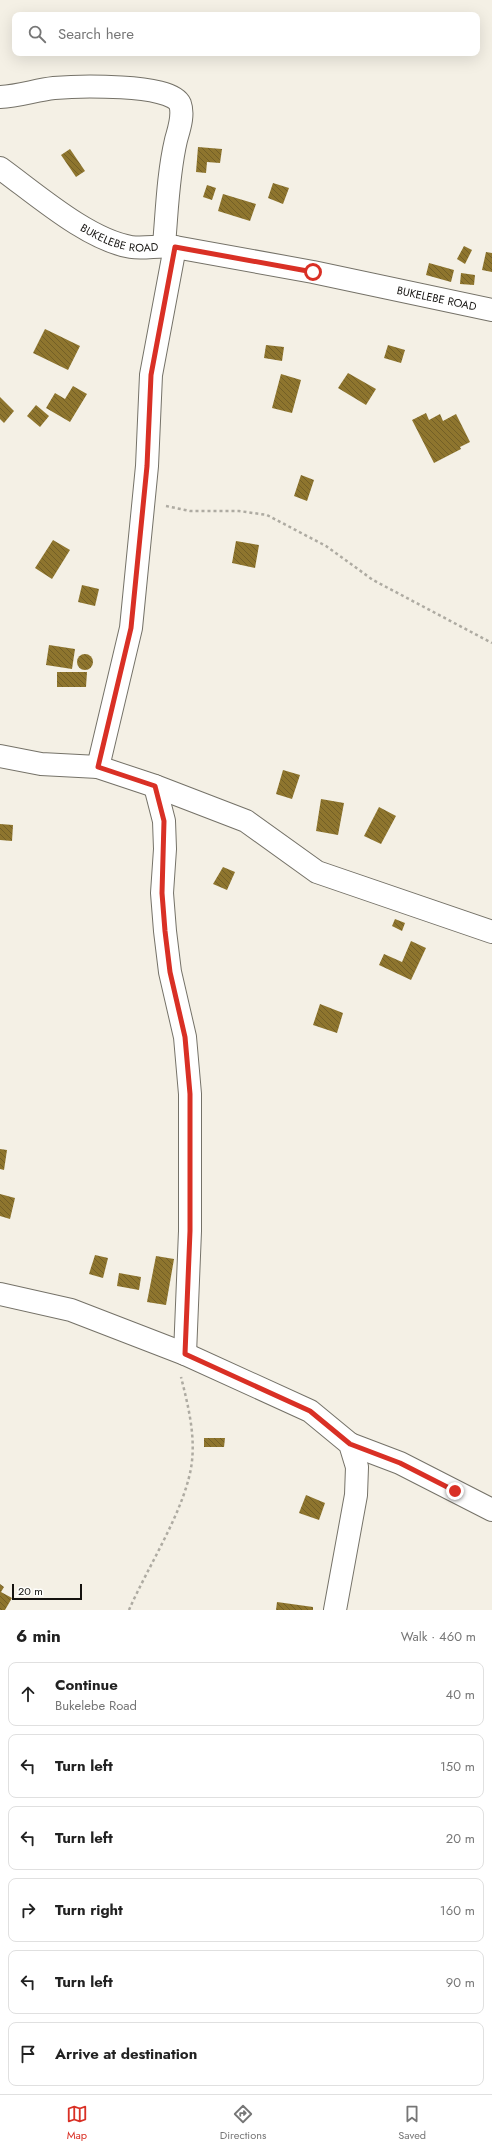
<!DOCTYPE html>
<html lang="en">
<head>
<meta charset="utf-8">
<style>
	:root { --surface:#fff; --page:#f2f2f2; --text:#222; --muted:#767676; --line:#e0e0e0; --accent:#d93025 }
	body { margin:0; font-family:Jost,sans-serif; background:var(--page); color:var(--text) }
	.scale { position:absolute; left:12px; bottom:10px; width:70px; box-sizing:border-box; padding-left:4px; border:2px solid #14120f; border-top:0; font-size:11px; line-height:14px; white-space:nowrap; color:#14120f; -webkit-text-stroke:3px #fefefb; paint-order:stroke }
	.stop { position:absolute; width:12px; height:12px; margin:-9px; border:3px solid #d93025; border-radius:50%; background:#fff }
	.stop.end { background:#d93025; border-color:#fff; box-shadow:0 1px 4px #0008 }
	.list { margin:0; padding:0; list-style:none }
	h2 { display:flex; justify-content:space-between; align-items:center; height:52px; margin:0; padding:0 16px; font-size:17px }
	h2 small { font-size:13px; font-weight:400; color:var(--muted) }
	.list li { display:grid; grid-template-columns:26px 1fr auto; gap:12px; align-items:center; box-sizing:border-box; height:64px; margin:0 8px 8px; padding:0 8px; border:1px solid var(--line); border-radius:8px }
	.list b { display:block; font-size:15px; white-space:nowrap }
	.list p { margin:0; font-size:13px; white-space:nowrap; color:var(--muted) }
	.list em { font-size:13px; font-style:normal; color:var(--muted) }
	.icon { flex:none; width:22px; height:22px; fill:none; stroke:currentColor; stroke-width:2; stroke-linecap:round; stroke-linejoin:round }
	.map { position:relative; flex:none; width:492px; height:1610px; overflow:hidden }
	.search { position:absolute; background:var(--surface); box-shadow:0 4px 16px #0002; left:12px; right:12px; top:12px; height:44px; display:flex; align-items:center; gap:10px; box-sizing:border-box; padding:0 14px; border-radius:8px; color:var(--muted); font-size:15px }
	.sheet { height:484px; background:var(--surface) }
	nav { display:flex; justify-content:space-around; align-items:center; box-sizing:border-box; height:56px; border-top:1px solid var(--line); background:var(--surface); font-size:11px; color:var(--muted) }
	nav a { display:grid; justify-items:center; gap:2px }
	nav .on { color:var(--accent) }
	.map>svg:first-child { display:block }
	.building { fill:url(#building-back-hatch) }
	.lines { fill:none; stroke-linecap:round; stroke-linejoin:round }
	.street-casing { stroke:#757268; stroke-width:24 }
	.path { stroke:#aeaba2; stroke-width:2.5; stroke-dasharray:3 3; stroke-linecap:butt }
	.street { stroke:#fff; stroke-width:22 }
	.route { stroke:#d93025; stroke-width:5 }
	.labels { text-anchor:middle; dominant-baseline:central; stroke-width:3; stroke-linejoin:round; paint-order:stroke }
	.street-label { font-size:11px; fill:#14120f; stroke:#fefefb }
</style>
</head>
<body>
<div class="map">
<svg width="492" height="1610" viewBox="0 0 492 1610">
	<defs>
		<pattern id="building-back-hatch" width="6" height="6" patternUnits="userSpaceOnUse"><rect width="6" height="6" fill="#8e752e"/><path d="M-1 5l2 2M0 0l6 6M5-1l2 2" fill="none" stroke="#735f26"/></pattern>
	</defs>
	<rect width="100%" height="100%" fill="#f4f0e5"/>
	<g class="building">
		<polygon points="198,147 222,149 220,163 207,162 206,173 196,172"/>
		<polygon points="70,149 85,171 76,177 61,155"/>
		<polygon points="273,183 289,188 283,204 268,198"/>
		<polygon points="207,185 216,188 212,200 203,197"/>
		<polygon points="223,194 256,204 250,221 218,211"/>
		<polygon points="464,246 472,250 465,264 457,259"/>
		<polygon points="486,252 492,253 492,272 482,270"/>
		<polygon points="429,263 454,270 451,282 426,275"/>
		<polygon points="461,273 475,275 474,285 460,284"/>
		<polygon points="45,329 80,346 68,370 33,353"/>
		<polygon points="266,345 284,347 282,361 264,358"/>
		<polygon points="388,345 405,350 401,363 384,358"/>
		<polygon points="348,373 376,389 366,405 338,388"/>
		<polygon points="281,374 301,380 292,413 272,408"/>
		<polygon points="73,386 87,394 70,422 46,408 55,393 65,399"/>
		<polygon points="0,397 14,411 4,423 0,419"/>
		<polygon points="36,405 49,416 40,427 27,416"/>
		<polygon points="426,413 429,420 440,414 443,421 456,414 470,442 460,447 461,449 434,463 412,420"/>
		<polygon points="301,475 314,480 307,501 294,496"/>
		<polygon points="53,540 70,550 52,579 35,568"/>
		<polygon points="236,541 259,545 255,568 232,563"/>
		<polygon points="82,585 99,589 95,606 78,602"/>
		<polygon points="49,645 75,649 72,669 46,665"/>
		<circle cx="85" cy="662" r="8"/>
		<polygon points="57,672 87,672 86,687 57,687"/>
		<polygon points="283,770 300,775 292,799 276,794"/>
		<polygon points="321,799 344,803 338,835 316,831"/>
		<polygon points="379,807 396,816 381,844 364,836"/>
		<polygon points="0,824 13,825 12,841 0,840"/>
		<polygon points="223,867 235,872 227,890 213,884"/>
		<polygon points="395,919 405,923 402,931 392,926"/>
		<polygon points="411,941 426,948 411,980 379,965 384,954 402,962"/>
		<polygon points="320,1004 343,1013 337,1033 313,1025"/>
		<polygon points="0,1149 7,1150 4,1170 0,1169"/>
		<polygon points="0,1194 15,1198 10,1219 0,1216"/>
		<polygon points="95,1255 108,1258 103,1278 89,1274"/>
		<polygon points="156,1256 174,1259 166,1305 147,1302"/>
		<polygon points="119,1273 141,1277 139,1290 117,1286"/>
		<polygon points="204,1438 225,1438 224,1447 204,1447"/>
		<polygon points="306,1495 325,1503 319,1520 299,1513"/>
		<polygon points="0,1584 4,1587 1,1592 12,1598 5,1610 0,1610"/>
		<polygon points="277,1602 313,1607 313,1610 276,1610"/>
	</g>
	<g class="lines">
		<g class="street-casing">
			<g id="street">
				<path d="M0,97C19,96 36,90 54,88C75,86 171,83 180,104C184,115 179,129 176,140C168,174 167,211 164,245"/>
				<path id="s1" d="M0,168C36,194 88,240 131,247C145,249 160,245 175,247L313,272L492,310"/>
				<polyline points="0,756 41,764 98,767 155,786 246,821 317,872 492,932"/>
				<polyline points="98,767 131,628 147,466 151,375 175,247"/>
				<polyline points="155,786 164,821 165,849 162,893 165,931 170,972 185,1037 190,1094 190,1231 185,1354"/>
				<polyline points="0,1294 71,1310 185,1354 310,1411 350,1444 357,1467 356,1495 335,1610"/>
				<polyline points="350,1444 400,1463 492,1510"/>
			</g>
		</g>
		<g class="path">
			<polyline points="166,506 190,511 239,511 267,515 326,546 373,580 492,643"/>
			<path d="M129,1610C148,1566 187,1507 192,1461C195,1433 188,1405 181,1377"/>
		</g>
		<use href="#street" class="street"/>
	</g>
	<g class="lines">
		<polyline class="route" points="313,272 175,247 151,375 147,466 131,628 98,767 155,786 164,821 162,893 165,931 170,972 185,1037 190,1094 190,1231 185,1354 310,1411 350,1444 400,1463 455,1491"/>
	</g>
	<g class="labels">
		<g class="street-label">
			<text stroke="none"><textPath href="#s1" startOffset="141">BUKELEBE ROAD</textPath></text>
			<text stroke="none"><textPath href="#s1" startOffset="465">BUKELEBE ROAD</textPath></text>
		</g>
	</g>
</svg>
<div class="scale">20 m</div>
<div class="stop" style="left:313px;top:272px"></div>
<div class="stop end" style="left:455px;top:1491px"></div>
<div class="search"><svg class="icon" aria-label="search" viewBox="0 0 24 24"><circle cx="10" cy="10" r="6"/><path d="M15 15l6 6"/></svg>Search here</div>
</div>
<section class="sheet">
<h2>6 min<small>Walk · 460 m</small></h2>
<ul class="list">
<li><svg class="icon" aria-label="ahead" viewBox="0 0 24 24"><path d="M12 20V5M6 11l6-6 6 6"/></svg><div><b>Continue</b><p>Bukelebe Road</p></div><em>40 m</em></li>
<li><svg class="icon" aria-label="left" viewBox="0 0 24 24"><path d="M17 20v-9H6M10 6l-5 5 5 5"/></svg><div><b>Turn left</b></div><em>150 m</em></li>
<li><svg class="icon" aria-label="left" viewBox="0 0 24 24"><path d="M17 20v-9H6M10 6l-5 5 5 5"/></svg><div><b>Turn left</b></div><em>20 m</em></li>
<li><svg class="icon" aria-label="right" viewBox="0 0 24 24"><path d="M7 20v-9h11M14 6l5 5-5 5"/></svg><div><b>Turn right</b></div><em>160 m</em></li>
<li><svg class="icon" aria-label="left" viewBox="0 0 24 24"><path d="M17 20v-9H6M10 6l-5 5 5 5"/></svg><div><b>Turn left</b></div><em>90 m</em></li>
<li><svg class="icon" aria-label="arrive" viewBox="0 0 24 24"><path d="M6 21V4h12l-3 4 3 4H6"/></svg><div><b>Arrive at destination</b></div></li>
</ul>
</section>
<nav>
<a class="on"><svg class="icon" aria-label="map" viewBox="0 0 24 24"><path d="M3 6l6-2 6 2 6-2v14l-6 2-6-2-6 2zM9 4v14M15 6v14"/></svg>Map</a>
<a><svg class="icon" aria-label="directions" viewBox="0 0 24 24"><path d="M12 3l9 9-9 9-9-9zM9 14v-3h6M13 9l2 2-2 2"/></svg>Directions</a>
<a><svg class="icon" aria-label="saved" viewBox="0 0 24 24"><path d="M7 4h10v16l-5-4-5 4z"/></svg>Saved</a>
</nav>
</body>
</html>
